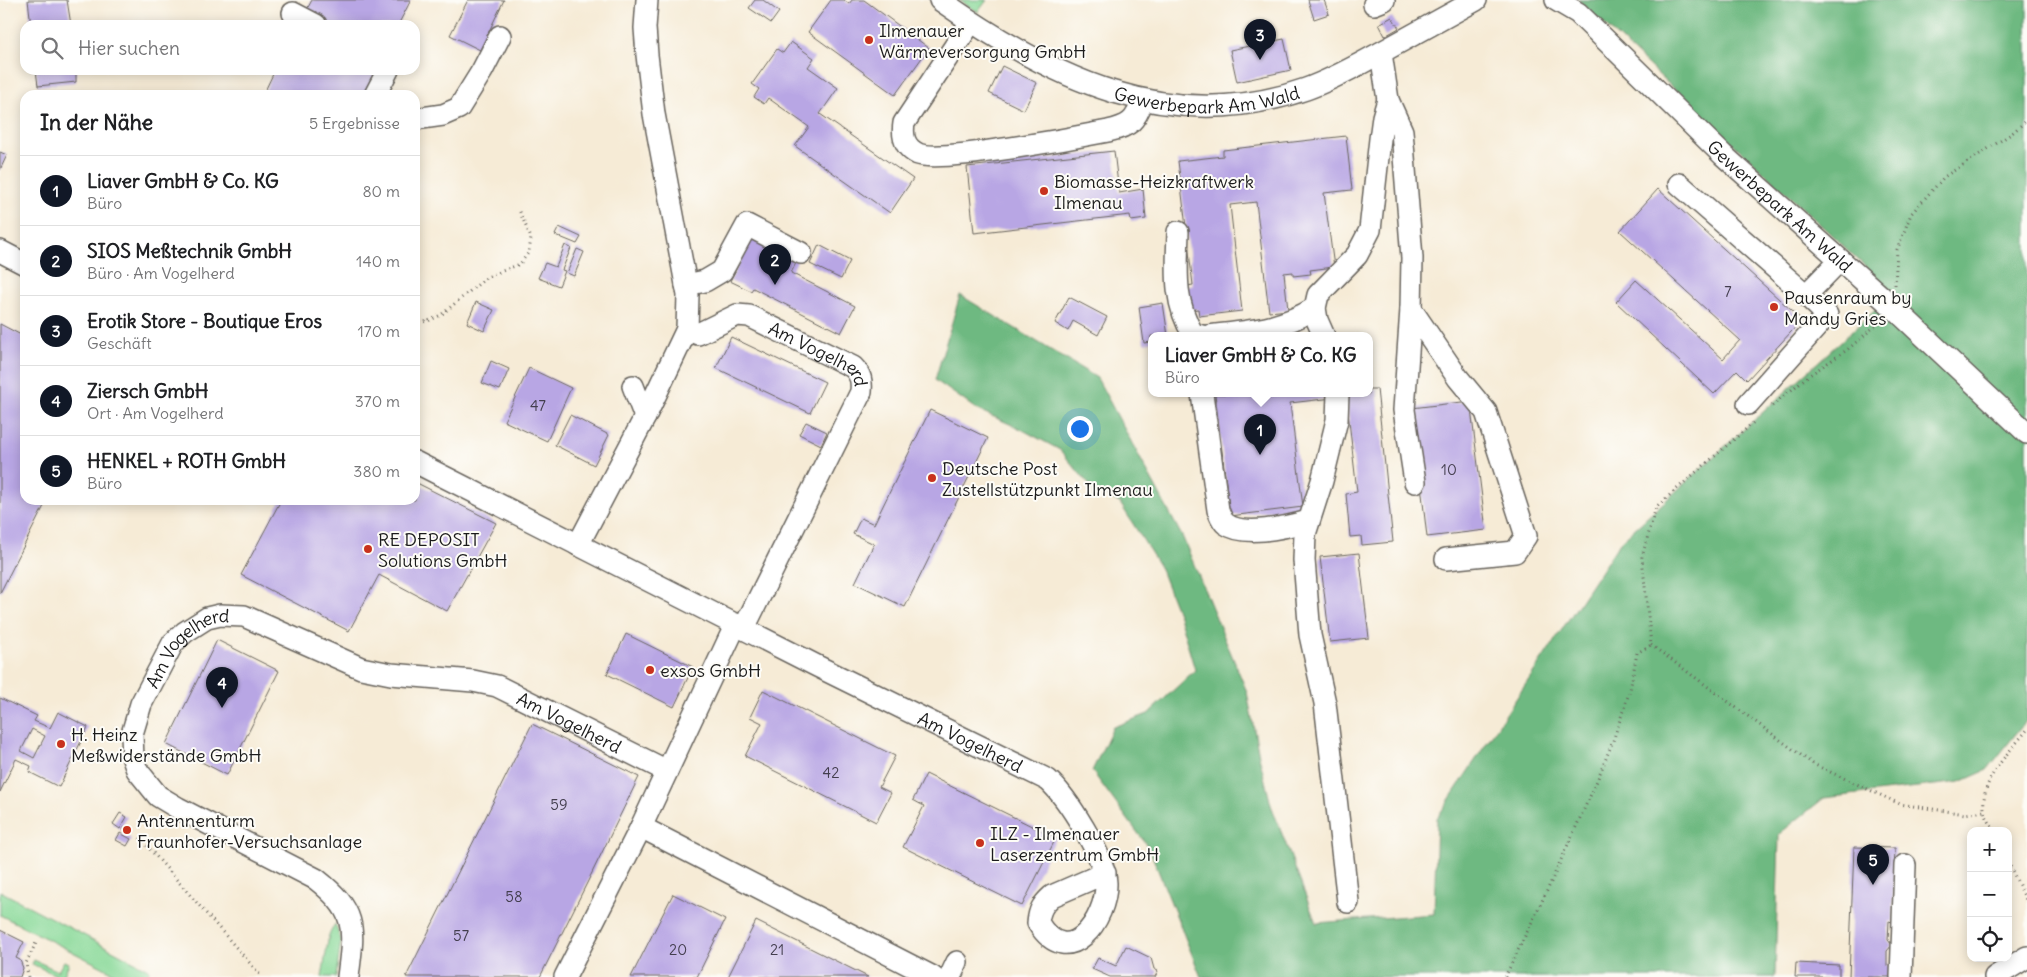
<!DOCTYPE html>
<html lang="de">
<head>
<meta charset="utf-8">
<style>
	:root { --surface:#fff; --page:#f2f2f2; --text:#202124; --muted:#757577; --line:#e0e0e0; --accent:#111827 }
	body { margin:0; font-family:Delius,sans-serif; background:var(--page); color:var(--text) }
	.controls { position:absolute; right:15px; bottom:15px; display:grid; overflow:hidden; border-radius:10px; box-shadow:0 2px 12px #0003 }
	.controls button { width:45px; height:45px; display:grid; place-items:center; padding:0; border:0; border-bottom:1px solid var(--line); background:var(--surface); color:var(--text); font:25px sans-serif }
	.you { position:absolute; left:1079px; top:428px; width:18px; height:18px; margin:-12px; border:4px solid #fff; border-radius:50%; background:#1a73e8; box-shadow:0 0 0 8px #1a73e833 }
	.badge { display:grid; place-items:center; width:32px; height:32px; border-radius:50%; background:var(--accent); color:#fff; font-size:16px; font-weight:700 }
	.pin { position:absolute; translate:-50% -41px; filter:drop-shadow(0 1px 2px #0008) }
	.pin::after { content:''; position:absolute; top:26px; width:18px; height:15px; background:inherit; clip-path:polygon(0 0,100% 0,50% 100%) }
	.popup { position:absolute; left:1148px; top:332px; width:225px; height:65px; box-sizing:border-box; display:grid; place-content:center; border-radius:10px; background:var(--surface); filter:drop-shadow(0 1px 4px #0005); font-size:16px; white-space:nowrap; color:var(--muted) }
	.popup b { font-size:19px; color:var(--text) }
	.popup::after { content:''; position:absolute; left:50%; top:100%; margin-left:-10px; border:10px solid transparent; border-top-color:var(--surface) }
	.list { margin:0; padding:0; list-style:none }
	h2 { display:flex; justify-content:space-between; align-items:center; height:65px; margin:0; padding:0 20px; font-size:21px }
	h2 small { font-size:16px; font-weight:400; color:var(--muted) }
	.list li { display:grid; grid-template-columns:32px 1fr auto; gap:15px; align-items:center; box-sizing:border-box; height:70px; padding:0 20px; border-top:1px solid var(--line) }
	.list b { display:block; font-size:19px; white-space:nowrap }
	.list p { margin:0; font-size:16px; white-space:nowrap; color:var(--muted) }
	.list em { font-size:16px; font-style:normal; color:var(--muted) }
	.icon { flex:none; width:28px; height:28px; fill:none; stroke:currentColor; stroke-width:2; stroke-linecap:round; stroke-linejoin:round }
	.map { position:relative; flex:none; width:2027px; height:977px; overflow:hidden }
	.search { position:absolute; background:var(--surface); box-shadow:0 2px 12px #0003; left:20px; top:20px; width:400px; height:55px; display:flex; align-items:center; gap:12px; box-sizing:border-box; padding:0 18px; border-radius:15px; color:var(--muted); font-size:19px }
	.panel { position:absolute; background:var(--surface); box-shadow:0 2px 12px #0003; left:20px; top:90px; width:400px; height:415px; border-radius:15px }
	.map>svg:first-child { display:block }
	.green { fill:#89d999; stroke:#527a5a }
	.forest { fill:#6eb981; stroke:#456a4e }
	.building { fill:#b8a6e4; fill-rule:evenodd }
	.lines { fill:none; stroke-linecap:round; stroke-linejoin:round }
	.minor-casing { stroke:#68645d; stroke-width:24 }
	.path { stroke:#68645d; stroke-width:3; stroke-dasharray:1 4; stroke-linecap:butt }
	.minor { stroke:#fff; stroke-width:21 }
	.poi-dot { fill:#c8321e; stroke:#fdfcf7; stroke-width:2 }
	.labels { text-anchor:middle; dominant-baseline:central; stroke-width:4; stroke-linejoin:round; paint-order:stroke }
	.number-label { font-size:15px; fill:#433e4e }
	.poi-label { font-size:18px; fill:#1c1c1c; stroke:#fdfcf7; text-anchor:start }
	.street-label { font-size:18px; fill:#1c1c1c; stroke:#fdfcf7 }
</style>
</head>
<body>
<div class="map">
<svg width="2027" height="977" viewBox="0 0 2027 977">
	<rect width="100%" height="100%" fill="#fdfcf7"/>
	<filter id="ink" filterUnits="userSpaceOnUse"><feTurbulence type="fractalNoise" baseFrequency=".02" numOctaves="2"/><feDisplacementMap in="SourceGraphic" scale="10" xChannelSelector="R" yChannelSelector="G"/><feConvolveMatrix kernelMatrix="1 2 1 2 8 2 1 2 1" color-interpolation-filters="sRGB"/></filter>
	<filter id="wash" filterUnits="userSpaceOnUse"><feTurbulence type="fractalNoise" baseFrequency=".0096" numOctaves="4" result="noise"/><feDisplacementMap in="SourceGraphic" scale="20" xChannelSelector="R" yChannelSelector="G"/><feGaussianBlur stdDeviation="1.12" result="paint"/><feColorMatrix in="noise" values="0 0 0 0 0 0 0 0 0 0 0 0 0 0 0 0 0 1.4 0 .05"/><feComposite in="paint" operator="in"/></filter>
	<g filter="url(#wash)">
		<rect width="100%" height="100%" fill="#f6ebd6"/>
		<g class="green">
			<polygon points="959,0 987,0 978,12"/>
			<polygon points="0,891 150,970 147,975 151,977 122,977 0,915"/>
			<polygon points="335,924 341,940 336,977 322,977 329,935"/>
			<polygon points="34,960 58,971 64,961 69,963 64,975 68,977 56,977 56,975 32,964"/>
		</g>
		<polygon class="forest" points="1578,0 2027,0 2027,720 1987,770 1960,782 1824,798 1779,834 1775,977 1201,977 1149,848 1092,771 1113,727 1148,714 1195,670 1179,616 1160,567 1120,503 1092,488 1060,450 1021,429 976,409 935,380 960,295 1097,378 1183,538 1247,692 1259,756 1271,805 1316,923 1434,914 1437,818 1620,542 1894,293"/>
		<g id="blocks">
			<g class="building">
				<polygon points="28,0 67,0 71,25 31,25"/>
				<polygon points="312,0 411,0 398,25 316,25 306,11"/>
				<polygon points="468,0 504,0 480,50 450,35"/>
				<polygon points="755,0 763,0 779,12 771,23 749,8"/>
				<polygon points="831,0 844,0 849,4 852,0 864,0 929,48 895,95 808,32"/>
				<polygon points="1308,0 1324,0 1329,14 1314,19"/>
				<polygon points="1392,17 1399,28 1385,36 1379,24"/>
				<polygon points="1284,39 1291,70 1237,82 1230,50"/>
				<polygon points="791,42 814,58 808,67 838,88 820,114 913,179 890,213 795,146 809,127 768,98 764,104 754,97 759,89 752,84 777,49 783,53"/>
				<polygon points="1002,66 1037,83 1024,110 989,93"/>
				<polygon points="36,70 76,70 76,82 38,86"/>
				<polygon points="275,70 379,70 367,95 263,95"/>
				<polygon points="1346,136 1352,190 1324,193 1334,267 1310,270 1311,274 1293,276 1293,272 1284,273 1288,310 1269,312 1256,202 1230,205 1242,311 1199,316 1198,309 1190,310 1187,286 1193,285 1178,161 1223,156 1223,150"/>
				<polygon points="1114,151 1119,193 1143,189 1146,219 1131,221 1130,215 974,233 967,167"/>
				<polygon points="0,152 7,155 0,170"/>
				<polygon points="1658,189 1802,320 1747,380 1737,370 1714,394 1616,302 1636,280 1723,359 1740,340 1620,231"/>
				<polygon points="559,227 581,237 577,244 555,235"/>
				<polygon points="752,238 797,261 791,273 855,306 841,333 753,288 751,291 730,281"/>
				<polygon points="565,245 571,248 562,270 565,271 559,286 538,278 545,263 556,267"/>
				<polygon points="819,245 850,261 841,279 810,264"/>
				<polygon points="577,249 584,252 574,276 567,273"/>
				<polygon points="1069,297 1107,317 1098,335 1073,321 1068,331 1055,323"/>
				<polygon points="476,302 494,310 484,331 467,323"/>
				<polygon points="1163,303 1168,336 1151,336 1151,342 1144,343 1139,307"/>
				<polygon points="0,324 25,337 25,500 47,500 0,593"/>
				<polygon points="731,337 825,382 810,413 716,368"/>
				<polygon points="491,361 509,369 500,390 482,383"/>
				<polygon points="529,368 571,388 547,441 504,421"/>
				<polygon points="1369,389 1377,389 1393,542 1362,545 1361,536 1350,537 1346,494 1357,492 1346,394 1369,394"/>
				<polygon points="1215,394 1333,394 1333,398 1290,403 1303,507 1230,516"/>
				<polygon points="1470,401 1486,530 1427,537 1412,408"/>
				<polygon points="930,410 988,438 905,607 855,583 874,544 853,534 861,518 874,524"/>
				<polygon points="570,415 609,435 594,465 555,445"/>
				<polygon points="806,422 827,432 821,445 799,434"/>
				<polygon points="415,482 496,523 447,611 379,575 349,631 241,575 281,500 415,500"/>
				<polygon points="1359,553 1369,638 1330,642 1320,557"/>
				<polygon points="626,634 693,667 674,707 607,674"/>
				<polygon points="217,640 279,671 227,775 166,744"/>
				<polygon points="763,690 895,756 879,787 891,793 876,822 745,756 762,723 750,717"/>
				<path d="M0,698L37,716L34,721L50,728L58,712L88,727L59,787L29,772L31,766L16,759L0,792ZM32,729L45,736L34,758L21,751Z"/>
				<polygon points="532,724 639,777 587,883 540,977 406,977"/>
				<polygon points="926,774 1056,838 1022,906 903,847 924,806 913,800"/>
				<polygon points="120,813 127,817 120,829 113,824"/>
				<circle cx="127" cy="830" r="3.5"/>
				<polygon points="120,833 131,839 127,846 116,840"/>
				<polygon points="1854,847 1895,848 1892,922 1889,921 1888,940 1892,945 1887,951 1887,966 1891,965 1890,977 1849,977"/>
				<polygon points="673,894 725,920 697,977 631,977"/>
				<polygon points="756,921 868,977 728,977"/>
				<polygon points="0,930 24,942 16,958 20,960 23,968 20,977 0,977"/>
				<polygon points="1126,946 1151,958 1154,969 1158,971 1155,977 1110,977 1092,969 1098,958 1116,966"/>
				<polygon points="1796,963 1839,965 1839,977 1795,977"/>
			</g>
		</g>
	</g>
	<g filter="url(#ink)">
		<use href="#blocks" fill-opacity="0" stroke="#68645d" stroke-width="1"/>
		<g class="lines">
			<g class="minor-casing">
				<g id="minor">
					<path id="s1" d="M940,0C1050,78 1170,137 1306,89C1332,80 1356,66 1380,53C1412,35 1444,18 1476,0"/>
					<path id="s2" d="M1556,0L1578,13L1723,155L1894,308L2027,433"/>
					<polyline points="1374,4 1384,0"/>
					<polyline points="293,13 316,25"/>
					<path d="M971,22L904,123C902,136 904,147 918,154C940,163 1078,137 1108,131C1130,126 1135,122 1143,100"/>
					<polyline points="1381,53 1388,100 1402,131 1412,258 1411,309 1404,410 1415,482"/>
					<polyline points="375,95 388,70"/>
					<polyline points="415,119 443,115 459,108 482,71 500,36"/>
					<polyline points="1679,184 1806,295"/>
					<path d="M1178,232C1177,268 1173,302 1193,334L1202,336"/>
					<polyline points="0,251 25,264"/>
					<polyline points="686,285 705,281 722,271 747,225 801,253"/>
					<polyline points="1411,309 1458,378 1486,412 1526,536 1515,552 1446,559"/>
					<path id="s3" d="M687,329L698,334L737,315L749,316L853,367C861,375 862,381 861,392L744,628"/>
					<path d="M1208,336C1248,331 1280,330 1315,308"/>
					<polyline points="1324,336 1317,320 1315,308 1318,295 1357,255 1370,230 1380,139 1383,117 1388,100"/>
					<polyline points="633,386 645,417"/>
					<path d="M1202,394L1218,510C1220,515 1222,521 1226,524C1244,537 1287,527 1308,521"/>
					<polyline points="1338,394 1337,420 1322,481 1305,534 1304,560 1310,635 1325,703 1348,902"/>
					<polyline points="1748,404 1827,315 1806,295 1840,260"/>
					<path id="s4" d="M415,462L817,666L1048,780C1067,797 1105,857 1106,883C1107,919 1069,973 1038,923C1039,910 1043,904 1052,896L1105,873"/>
					<polyline points="578,545 645,417 687,329 688,295 654,114 647,55 645,28 647,0"/>
					<polyline points="641,827 933,977"/>
					<path id="s5" d="M348,977C354,928 358,912 316,879L178,808L158,796L137,770L133,759L132,734L141,704L173,643L185,632L207,618L220,615L244,616L361,668L391,674L473,681L497,686L667,771"/>
					<polyline points="565,977 641,827 736,624"/>
					<polyline points="950,977 957,962"/>
					<polyline points="1901,977 1905,865"/>
					<polyline points="1995,977 2027,957"/>
				</g>
			</g>
			<g class="path">
				<polyline points="1895,285 1897,250 1911,214 1944,177 2011,134 2027,120"/>
				<polyline points="415,318 426,322 441,315 487,277 520,264 529,252 531,238 519,210"/>
				<polyline points="1772,406 1808,376 1847,350 1881,321"/>
				<polyline points="1651,645 1813,764 1900,804 1965,814 1984,811"/>
				<path d="M1994,831C1991,824 1985,816 1984,809C1981,778 2009,753 2027,730"/>
				<polyline points="140,838 262,977"/>
				<polyline points="2008,862 2027,902"/>
				<polyline points="28,977 26,963 36,943"/>
				<polyline points="1505,977 1546,893 1596,783 1613,741 1630,690 1637,653 1651,645 1642,557 1656,507 1754,422"/>
			</g>
			<use href="#minor" class="minor"/>
		</g>
	</g>
	<g class="poi-dot">
		<circle cx="869" cy="40" r="5"/>
		<circle cx="1044" cy="191" r="5"/>
		<circle cx="1774" cy="307" r="5"/>
		<circle cx="932" cy="478" r="5"/>
		<circle cx="368" cy="549" r="5"/>
		<circle cx="650" cy="670" r="5"/>
		<circle cx="61" cy="744" r="5"/>
		<circle cx="127" cy="830" r="5"/>
		<circle cx="980" cy="843" r="5"/>
	</g>
	<g class="labels">
		<g class="number-label">
			<text x="1728" y="291">7</text>
			<text x="538" y="405">47</text>
			<text x="1449" y="469">10</text>
			<text x="831" y="772">42</text>
			<text x="559" y="804">59</text>
			<text x="514" y="896">58</text>
			<text x="461" y="935">57</text>
			<text x="678" y="949">20</text>
			<text x="777" y="949">21</text>
		</g>
		<g class="poi-label">
			<text x="879" y="30">Ilmenauer<tspan x="879" dy="21">Wärmeversorgung GmbH</tspan></text>
			<text x="1054" y="181">Biomasse-Heizkraftwerk<tspan x="1054" dy="21">Ilmenau</tspan></text>
			<text x="1784" y="297">Pausenraum by<tspan x="1784" dy="21">Mandy Gries</tspan></text>
			<text x="942" y="468">Deutsche Post<tspan x="942" dy="21">Zustellstützpunkt Ilmenau</tspan></text>
			<text x="378" y="539">RE DEPOSIT<tspan x="378" dy="21">Solutions GmbH</tspan></text>
			<text x="660" y="670">exsos GmbH</text>
			<text x="71" y="734">H. Heinz<tspan x="71" dy="21">Meßwiderstände GmbH</tspan></text>
			<text x="137" y="820">Antennenturm<tspan x="137" dy="21">Fraunhofer-Versuchsanlage</tspan></text>
			<text x="990" y="833">ILZ - Ilmenauer<tspan x="990" dy="21">Laserzentrum GmbH</tspan></text>
		</g>
		<g class="street-label">
			<text stroke="none"><textPath href="#s1" startOffset="292">Gewerbepark Am Wald</textPath></text>
			<text stroke="none"><textPath href="#s2" startOffset="305">Gewerbepark Am Wald</textPath></text>
			<text stroke="none"><textPath href="#s3" startOffset="148">Am Vogelherd</textPath></text>
			<text stroke="none"><textPath href="#s5" startOffset="468">Am Vogelherd</textPath></text>
			<text stroke="none"><textPath href="#s5" startOffset="886">Am Vogelherd</textPath></text>
			<text stroke="none"><textPath href="#s4" startOffset="622">Am Vogelherd</textPath></text>
		</g>
	</g>
</svg>
<div class="controls">
<button>+</button>
<button>−</button>
<button><svg class="icon" aria-label="locate" viewBox="0 0 24 24"><circle cx="12" cy="12" r="6"/><path d="M12 2v4M12 18v4M2 12h4M18 12h4"/></svg></button>
</div>
<div class="you"></div>
<div class="pin badge" style="left:1260px;top:455px">1</div>
<div class="popup"><b>Liaver GmbH &amp; Co. KG</b>Büro</div>
<div class="pin badge" style="left:775px;top:285px">2</div>
<div class="pin badge" style="left:1260px;top:60px">3</div>
<div class="pin badge" style="left:222px;top:708px">4</div>
<div class="pin badge" style="left:1873px;top:885px">5</div>
<div class="search"><svg class="icon" aria-label="search" viewBox="0 0 24 24"><circle cx="10" cy="10" r="6"/><path d="M15 15l6 6"/></svg>Hier suchen</div>
<section class="panel">
<h2>In der Nähe<small>5 Ergebnisse</small></h2>
<ul class="list">
<li><span class="badge">1</span><div><b>Liaver GmbH &amp; Co. KG</b><p>Büro</p></div><em>80 m</em></li>
<li><span class="badge">2</span><div><b>SIOS Meßtechnik GmbH</b><p>Büro · Am Vogelherd</p></div><em>140 m</em></li>
<li><span class="badge">3</span><div><b>Erotik Store - Boutique Eros</b><p>Geschäft</p></div><em>170 m</em></li>
<li><span class="badge">4</span><div><b>Ziersch GmbH</b><p>Ort · Am Vogelherd</p></div><em>370 m</em></li>
<li><span class="badge">5</span><div><b>HENKEL + ROTH GmbH</b><p>Büro</p></div><em>380 m</em></li>
</ul>
</section>
</div>
</body>
</html>
